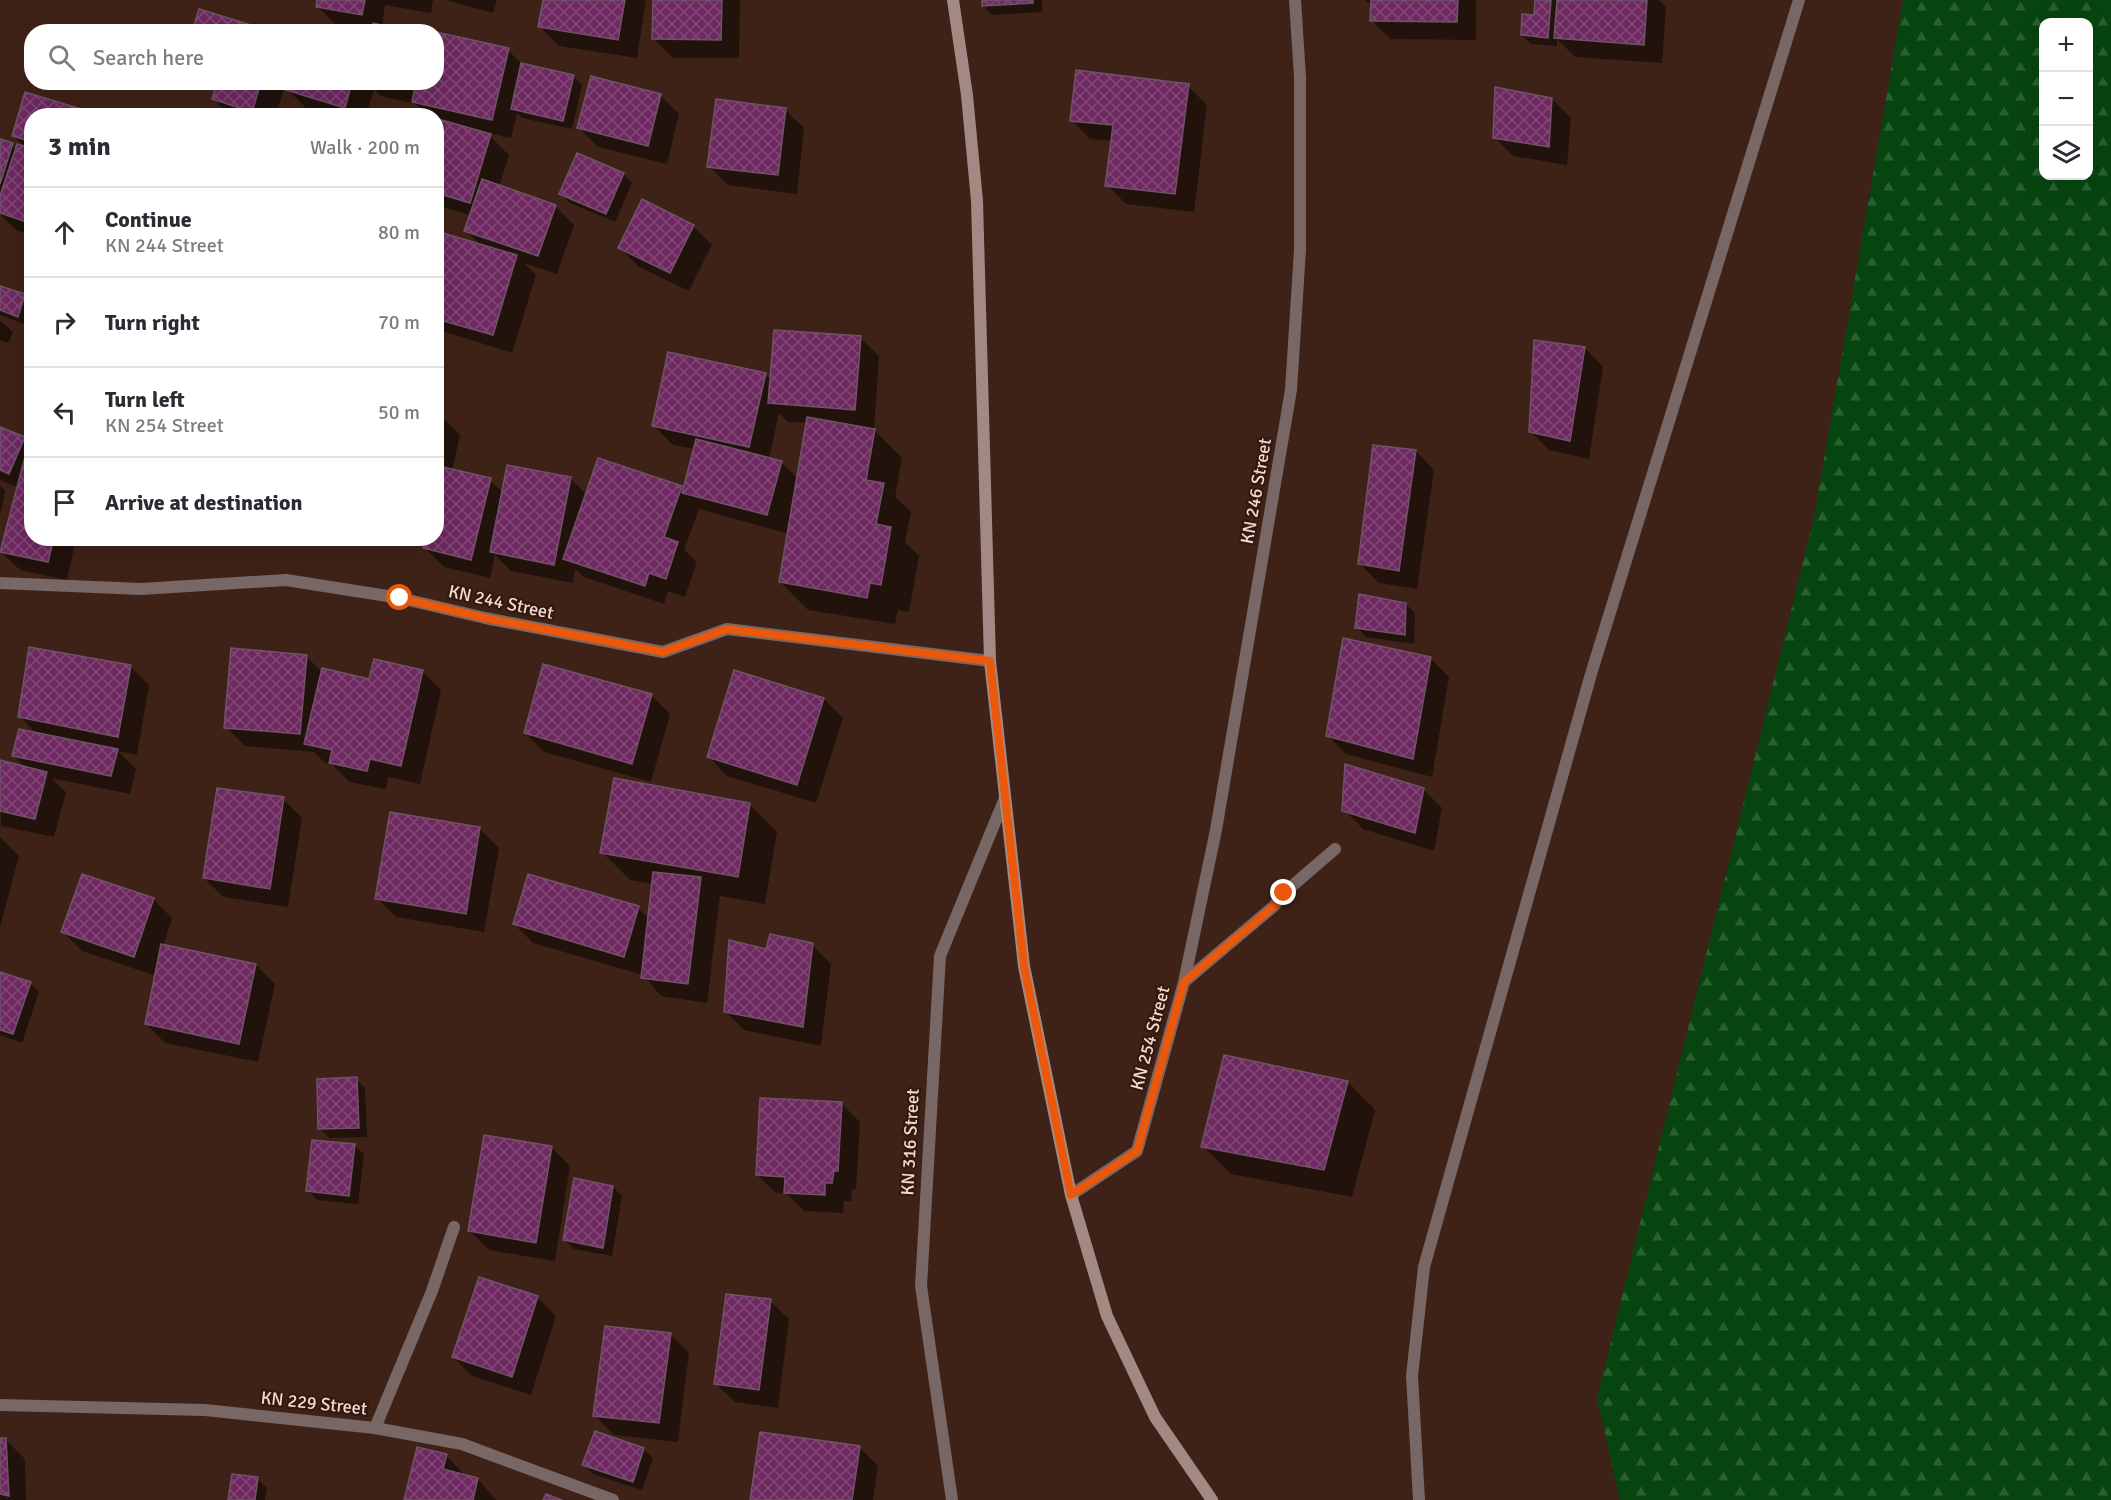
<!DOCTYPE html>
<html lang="en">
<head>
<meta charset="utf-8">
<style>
	:root { --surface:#fff; --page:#f7f7f7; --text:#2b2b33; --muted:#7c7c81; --line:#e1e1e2 }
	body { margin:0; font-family:Signika,sans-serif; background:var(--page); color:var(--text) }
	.controls { position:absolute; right:18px; top:18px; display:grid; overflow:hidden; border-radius:12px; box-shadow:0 6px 24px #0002 }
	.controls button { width:54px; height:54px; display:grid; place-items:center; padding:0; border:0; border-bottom:2px solid var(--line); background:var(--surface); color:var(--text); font:30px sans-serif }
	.stop { position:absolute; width:18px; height:18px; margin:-14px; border:4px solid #ea580c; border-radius:50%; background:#fff }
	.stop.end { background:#ea580c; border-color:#fff; box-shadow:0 2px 6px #0008 }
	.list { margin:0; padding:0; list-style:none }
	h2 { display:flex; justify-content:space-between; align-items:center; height:78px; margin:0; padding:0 24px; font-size:26px }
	h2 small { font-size:20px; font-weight:400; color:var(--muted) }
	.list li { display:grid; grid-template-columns:39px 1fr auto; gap:18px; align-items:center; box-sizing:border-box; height:90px; padding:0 24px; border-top:2px solid var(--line) }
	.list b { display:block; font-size:22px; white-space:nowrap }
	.list p { margin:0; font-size:20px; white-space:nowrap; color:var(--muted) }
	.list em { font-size:20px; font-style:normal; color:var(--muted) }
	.icon { flex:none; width:33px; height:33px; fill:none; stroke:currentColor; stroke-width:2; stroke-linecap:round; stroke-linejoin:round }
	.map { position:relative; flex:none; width:2111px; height:1500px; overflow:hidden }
	.search { position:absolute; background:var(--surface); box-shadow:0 6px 24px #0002; left:24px; top:24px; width:420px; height:66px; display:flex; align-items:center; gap:15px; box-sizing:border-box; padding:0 21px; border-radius:24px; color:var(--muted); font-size:22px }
	.panel { position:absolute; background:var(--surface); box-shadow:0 6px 24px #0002; left:24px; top:108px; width:420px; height:438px; border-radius:24px }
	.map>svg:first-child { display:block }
	.forest { fill:url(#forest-firs); fill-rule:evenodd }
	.shadow { fill:#0007; fill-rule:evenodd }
	.building { fill:url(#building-cross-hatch); stroke:#705368; stroke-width:1.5 }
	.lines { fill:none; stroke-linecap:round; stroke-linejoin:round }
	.service { stroke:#786764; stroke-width:12 }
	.minor { stroke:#786764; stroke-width:12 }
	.secondary { stroke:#a38983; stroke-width:12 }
	.route { stroke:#ea580c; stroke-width:8 }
	.labels { text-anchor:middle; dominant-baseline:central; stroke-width:4.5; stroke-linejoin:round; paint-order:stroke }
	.street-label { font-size:18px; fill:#efdbd3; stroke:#34180d }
</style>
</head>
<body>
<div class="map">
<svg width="2111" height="1500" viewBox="0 0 2111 1500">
	<defs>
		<pattern id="forest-firs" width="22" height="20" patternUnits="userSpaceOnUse" patternTransform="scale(1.5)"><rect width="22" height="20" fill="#074510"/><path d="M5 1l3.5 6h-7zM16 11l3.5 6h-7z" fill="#2b5f32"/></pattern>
		<pattern id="building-cross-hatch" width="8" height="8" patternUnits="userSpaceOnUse" patternTransform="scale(1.5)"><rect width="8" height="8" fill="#6d2960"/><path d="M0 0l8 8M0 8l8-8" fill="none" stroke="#824776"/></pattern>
	</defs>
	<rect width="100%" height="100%" fill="#3f2217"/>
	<path class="forest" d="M1903,0H2111V1500H1620L1597,1398L1814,517ZM2044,22H2088V176H2044Z"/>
	<g class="shadow">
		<polygon points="319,0 433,0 431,13 385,5 382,26 404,32 371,32 337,26 318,7"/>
		<polygon points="446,0 497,0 493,13"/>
		<polygon points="544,0 646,0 637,58 559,46 540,27"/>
		<polygon points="654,0 740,0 739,58 673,58 654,39"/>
		<polygon points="983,0 1042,0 1042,12 992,15 983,6"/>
		<polygon points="1365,0 1476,0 1476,40 1390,39 1371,20 1372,7"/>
		<polygon points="1536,0 1659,0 1666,7 1662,63 1575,57 1557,39 1557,46 1531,44 1522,35 1535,17"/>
		<polygon points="508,50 523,65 573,76 582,85 572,129 522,118 517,113 511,138 487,133 509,155 499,187 555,206 574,225 557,274 523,263 536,275 512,353 436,329 436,259 481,245 466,231 471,216 436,204 439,122 436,116 427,116 416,104 381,96 374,89 366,116 329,116 307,109 288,90 290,82 382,82 413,91 413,88 389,82 436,82"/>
		<polygon points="219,82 286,82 276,116 230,116 214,99"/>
		<polygon points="1188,86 1207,105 1194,212 1126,204 1107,185 1112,141 1090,139 1072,120"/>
		<polygon points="660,95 679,114 667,164 598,147 579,128"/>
		<polygon points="1552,99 1571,118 1567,165 1513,156 1494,137"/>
		<polygon points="785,110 804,128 797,194 728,185 709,166"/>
		<polygon points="32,116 32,235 16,230 0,214 0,140 17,149 26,148 13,136"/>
		<polygon points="623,174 632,183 615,222 570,203 561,194"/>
		<polygon points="693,226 712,245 689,291 639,267 620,248"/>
		<polygon points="0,287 24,296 32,303 27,325 0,315"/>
		<polygon points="0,321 13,332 8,343 0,340"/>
		<path d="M860,338L879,356L874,430L902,458L895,497L911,512L905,542L919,556L909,612L898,610L895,624L808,610L780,582L789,534L699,509L684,550L697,562L685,597L668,591L664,604L584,577L575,569L573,583L511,571L495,555L490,578L444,567L425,548L436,538V415L441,416L460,435L452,471L490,480L503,493L570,478L587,495L681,487L684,490L695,449L673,445L654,426L765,374L771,380ZM779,413L788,422L808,423L798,479L781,462L769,459Z"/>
		<polygon points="1585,348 1603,367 1589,459 1549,450 1530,431"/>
		<polygon points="0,428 24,438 29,444 32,538 76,538 67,580 20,570 1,552 18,487 0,480"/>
		<polygon points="1416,451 1434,470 1417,589 1379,583 1360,564"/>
		<polygon points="0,485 5,491 0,516"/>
		<polygon points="1406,604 1415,613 1414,644 1366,637 1357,628"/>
		<polygon points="306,656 322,672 370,681 422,671 441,690 420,784 388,777 386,789 349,782 332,764 325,763 314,752 245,746 226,727"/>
		<polygon points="1430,658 1449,677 1432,777 1346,754 1327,735"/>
		<polygon points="130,666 149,685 137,755 118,751 136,769 130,794 51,778 66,792 54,837 1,826 0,761 26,768 13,755 37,734 20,717"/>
		<polygon points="735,672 824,699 843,718 816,803 727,776 709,757"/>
		<polygon points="651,695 670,714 651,782 544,752 525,733"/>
		<polygon points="1423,789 1442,808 1434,851 1363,829 1344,810"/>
		<polygon points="283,799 302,818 288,907 223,897 204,878"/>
		<polygon points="749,804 777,832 765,904 720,896 707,1003 661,996 643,975 533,943 514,924 638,908 649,919 653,884 630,880 602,852"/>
		<polygon points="391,814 480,829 499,848 484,932 396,917 377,898"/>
		<polygon points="0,837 19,856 0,927"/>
		<polygon points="153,899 172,918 163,946 256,965 275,984 258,1062 165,1043 146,1024 158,967 153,975 82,951 63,932"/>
		<polygon points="812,945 831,964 821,1046 744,1030 725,1011 767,951"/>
		<polygon points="0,974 30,983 39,992 22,1043 0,1035"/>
		<polygon points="356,1079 365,1088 367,1137 329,1138 320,1128"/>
		<polygon points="1348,1082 1375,1110 1352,1197 1231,1174 1203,1146"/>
		<polygon points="841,1103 860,1122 856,1189 852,1189 851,1201 844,1201 843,1213 804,1211 787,1194 776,1193 757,1175"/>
		<polygon points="354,1145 364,1154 358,1204 317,1200 308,1190"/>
		<polygon points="551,1147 570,1166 555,1261 489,1250 470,1231"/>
		<polygon points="613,1187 622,1196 612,1256 574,1249 565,1240"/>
		<polygon points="537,1297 556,1316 531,1395 472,1376 453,1357"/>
		<polygon points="770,1301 789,1319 778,1408 735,1402 716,1384"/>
		<polygon points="670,1334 689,1353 678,1442 614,1435 595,1416"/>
		<polygon points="0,1440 6,1440 25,1459 26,1500 0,1500"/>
		<polygon points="859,1447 878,1466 873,1500 751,1500"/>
		<polygon points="643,1449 653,1458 642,1490 593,1474 584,1465"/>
		<polygon points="446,1455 465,1476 478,1479 496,1500 406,1500"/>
		<polygon points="258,1479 267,1488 265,1500 230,1500"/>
	</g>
	<g class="building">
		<polygon points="317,0 365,0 362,15 316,7"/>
		<polygon points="543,0 625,0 618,40 538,27"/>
		<polygon points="653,0 722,0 721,40 652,39"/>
		<polygon points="982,0 1033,0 1033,3 982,6"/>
		<polygon points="1371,0 1458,0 1457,22 1370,21"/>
		<polygon points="1535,0 1551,0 1548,38 1521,35 1522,14 1534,15"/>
		<polygon points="1557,0 1647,0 1644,45 1554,38"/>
		<polygon points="199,9 274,32 192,32"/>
		<polygon points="373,23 411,32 371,32"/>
		<polygon points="305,25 327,32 303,32"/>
		<polygon points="436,32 509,48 492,120 412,102 416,82 436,82"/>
		<polygon points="521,63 574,75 563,121 511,109"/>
		<polygon points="1076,70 1189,84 1175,194 1105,186 1113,125 1070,121"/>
		<polygon points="591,76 661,94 648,146 577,128"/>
		<polygon points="217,82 261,82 252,112 212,99"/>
		<polygon points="288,82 352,82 345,108 286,90"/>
		<polygon points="382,82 407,82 406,88"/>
		<polygon points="1495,87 1552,98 1549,147 1493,138"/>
		<polygon points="25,92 104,116 32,116 32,142 12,136"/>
		<polygon points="716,99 786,108 778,175 707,167"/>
		<polygon points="438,119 491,134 470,203 436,193"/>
		<polygon points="0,139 13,143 0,184"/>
		<polygon points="17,144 32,148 32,224 0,213 0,196"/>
		<polygon points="577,153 624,173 606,214 559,194"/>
		<polygon points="482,179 556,205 538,256 464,231"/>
		<polygon points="642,199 694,225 670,273 618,248"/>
		<polygon points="443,233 517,255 493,335 436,319 436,254"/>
		<polygon points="0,286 25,294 18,317 0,310"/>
		<polygon points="774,330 861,336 855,410 768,403"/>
		<polygon points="1534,340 1585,347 1570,441 1529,432"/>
		<polygon points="668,352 766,373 749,447 652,426"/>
		<polygon points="436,413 442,415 436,438"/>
		<polygon points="807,417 875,429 866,480 884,483 876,524 891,527 881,585 870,583 867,598 779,582"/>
		<polygon points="0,427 25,437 9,474 0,470"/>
		<polygon points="32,430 32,538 54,538 48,562 0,552"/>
		<polygon points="696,439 782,461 767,515 682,493"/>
		<polygon points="1373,445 1416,450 1399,571 1358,564"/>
		<polygon points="598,458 682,486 664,537 678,542 666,579 649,573 645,586 563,559"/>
		<polygon points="507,465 571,477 554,565 490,552"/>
		<polygon points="443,467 491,478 471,560 423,548 426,538 436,538 436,494"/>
		<polygon points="1359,594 1406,603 1405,635 1355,628"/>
		<polygon points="1343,638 1431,657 1413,759 1326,736"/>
		<polygon points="29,647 131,665 118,737 18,717"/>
		<polygon points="231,648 307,655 300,734 224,728"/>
		<polygon points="374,659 423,670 401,766 370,759 367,771 329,763 332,750 304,744 322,668 369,679"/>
		<polygon points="543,664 652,694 632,764 524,733"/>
		<polygon points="734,670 824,698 797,785 707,757"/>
		<polygon points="19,729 118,749 111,776 12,756"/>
		<polygon points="0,760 47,772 35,819 0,811"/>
		<polygon points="1345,764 1424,788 1415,833 1342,811"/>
		<polygon points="614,778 750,803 738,877 600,853"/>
		<polygon points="217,788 284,797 270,889 203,878"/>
		<polygon points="390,812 480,827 466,914 375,899"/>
		<polygon points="653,872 701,877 688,984 641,978"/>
		<polygon points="82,874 154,898 134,957 61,932"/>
		<polygon points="528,874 639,906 624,957 513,924"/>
		<polygon points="770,934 813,943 803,1027 724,1012 729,940 766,949"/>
		<polygon points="161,944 256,964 239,1044 145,1024"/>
		<polygon points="0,972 31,982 13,1034 0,1030"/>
		<polygon points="1224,1055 1348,1081 1324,1170 1201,1147"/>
		<polygon points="357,1077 359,1128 318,1129 317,1079"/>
		<polygon points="760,1098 842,1102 838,1171 834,1171 832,1183 825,1183 825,1195 784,1193 785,1177 756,1175"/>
		<polygon points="484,1135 552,1146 536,1243 468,1231"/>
		<polygon points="312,1140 355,1144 349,1196 306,1191"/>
		<polygon points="574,1178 613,1186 603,1248 563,1240"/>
		<polygon points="479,1277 538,1296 512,1377 452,1357"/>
		<polygon points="726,1294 771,1299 759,1390 714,1384"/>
		<polygon points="605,1326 671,1333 659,1423 593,1416"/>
		<polygon points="595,1431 644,1448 633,1482 582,1465"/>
		<polygon points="760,1432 860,1446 852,1500 750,1500"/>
		<polygon points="0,1438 6,1438 9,1496 0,1494"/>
		<polygon points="417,1447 447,1454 443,1469 478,1478 473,1500 404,1500"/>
		<polygon points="232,1474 258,1477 255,1500 228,1500"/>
		<polygon points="546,1494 562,1500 543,1500"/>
	</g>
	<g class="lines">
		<polyline class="service" points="375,1428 432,1291 454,1227"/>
		<g class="minor">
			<polyline points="0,583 141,589 286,580 400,598 485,618 663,652 727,629 990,661"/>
			<polyline points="1184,982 1216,830 1291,390 1300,250 1300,77 1295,0"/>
			<polyline points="1071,1195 1137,1151 1184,982 1274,906 1284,893 1335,849"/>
			<polyline points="0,1405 205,1410 375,1428 462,1444 613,1500"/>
			<polyline points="952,1500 921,1286 940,956 1005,798"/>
			<polyline points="1419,1500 1412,1376 1424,1267 1591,674 1799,0"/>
		</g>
		<polyline class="secondary" points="953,0 967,95 977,201 990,661 1024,966 1071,1195 1107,1316 1155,1417 1212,1500"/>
	</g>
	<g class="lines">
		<polyline class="route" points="400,598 485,618 663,652 727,629 990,661 1024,966 1071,1195 1137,1151 1184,982 1274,906 1284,893"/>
	</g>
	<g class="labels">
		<g class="street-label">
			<text transform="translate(1256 491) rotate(-80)">KN 246 Street</text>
			<text transform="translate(501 602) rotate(12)">KN 244 Street</text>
			<text transform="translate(1150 1038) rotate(-75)">KN 254 Street</text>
			<text transform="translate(910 1142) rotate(-87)">KN 316 Street</text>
			<text transform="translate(314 1403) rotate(6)">KN 229 Street</text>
		</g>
	</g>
</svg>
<div class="controls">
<button>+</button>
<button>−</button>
<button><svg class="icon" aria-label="layers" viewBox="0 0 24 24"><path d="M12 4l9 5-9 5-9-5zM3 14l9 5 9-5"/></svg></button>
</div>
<div class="stop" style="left:400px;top:598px"></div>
<div class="stop end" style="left:1284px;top:893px"></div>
<div class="search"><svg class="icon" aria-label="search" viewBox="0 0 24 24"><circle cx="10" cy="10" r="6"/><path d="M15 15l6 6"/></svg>Search here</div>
<section class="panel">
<h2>3 min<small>Walk · 200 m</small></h2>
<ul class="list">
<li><svg class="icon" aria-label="ahead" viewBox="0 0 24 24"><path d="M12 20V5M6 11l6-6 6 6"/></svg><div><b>Continue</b><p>KN 244 Street</p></div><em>80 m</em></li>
<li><svg class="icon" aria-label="right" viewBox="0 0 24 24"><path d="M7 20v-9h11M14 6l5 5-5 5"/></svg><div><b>Turn right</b></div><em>70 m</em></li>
<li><svg class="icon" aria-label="left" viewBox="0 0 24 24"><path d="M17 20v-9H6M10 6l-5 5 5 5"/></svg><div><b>Turn left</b><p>KN 254 Street</p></div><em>50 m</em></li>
<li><svg class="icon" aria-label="arrive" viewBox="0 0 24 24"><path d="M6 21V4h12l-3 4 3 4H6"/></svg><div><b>Arrive at destination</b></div></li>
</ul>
</section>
</div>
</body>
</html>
